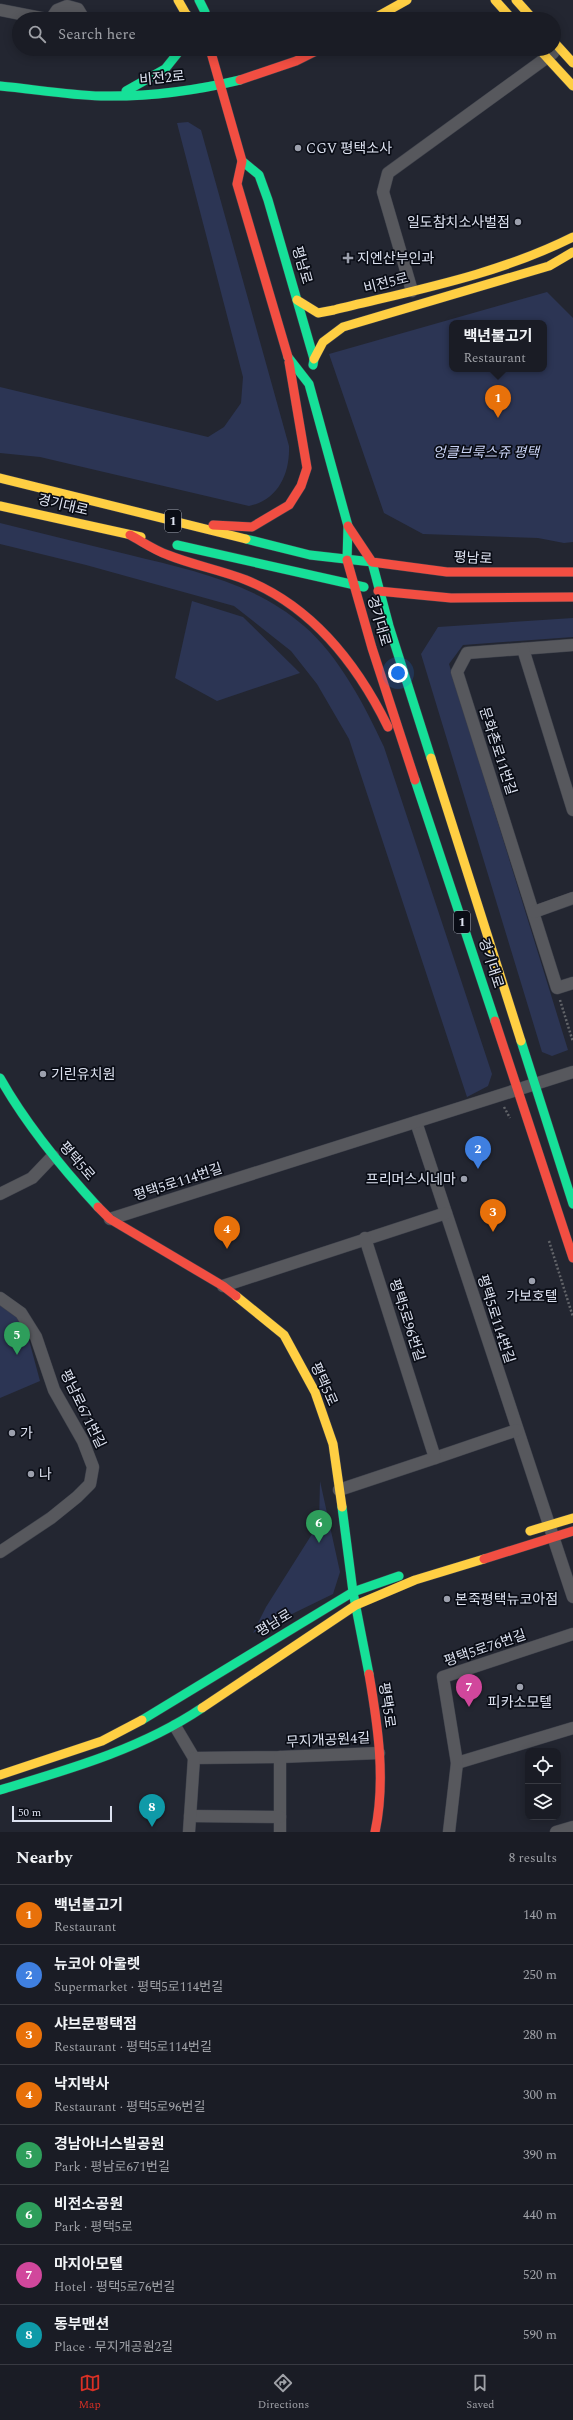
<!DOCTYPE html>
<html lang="en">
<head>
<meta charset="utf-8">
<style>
	:root { --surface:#1a1c25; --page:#272932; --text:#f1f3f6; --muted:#9fa1a7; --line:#383a42; --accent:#d93025 }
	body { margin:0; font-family:Spectral,"Noto Sans KR",serif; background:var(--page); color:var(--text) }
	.controls { position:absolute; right:12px; bottom:12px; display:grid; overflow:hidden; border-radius:8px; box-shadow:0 2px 10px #0003 }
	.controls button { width:36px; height:36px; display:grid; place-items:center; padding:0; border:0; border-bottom:1px solid var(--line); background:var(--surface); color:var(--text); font:20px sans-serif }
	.scale { position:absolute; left:12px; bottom:10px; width:100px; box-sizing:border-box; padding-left:4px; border:2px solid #dde2f0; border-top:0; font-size:11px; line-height:14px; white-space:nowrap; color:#dde2f0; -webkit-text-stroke:3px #0a0d16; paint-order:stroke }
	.you { position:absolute; left:398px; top:673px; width:14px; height:14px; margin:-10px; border:3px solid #fff; border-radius:50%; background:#1a73e8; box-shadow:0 0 0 6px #1a73e833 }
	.badge { display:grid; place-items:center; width:26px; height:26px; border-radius:50%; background:var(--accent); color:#fff; font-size:13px; font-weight:700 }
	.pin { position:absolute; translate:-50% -33px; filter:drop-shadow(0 1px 2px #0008) }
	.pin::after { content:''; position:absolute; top:21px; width:14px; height:12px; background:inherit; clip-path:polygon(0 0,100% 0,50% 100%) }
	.popup { position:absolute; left:449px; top:320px; width:98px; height:52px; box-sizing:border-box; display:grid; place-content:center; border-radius:8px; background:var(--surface); filter:drop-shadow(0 1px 3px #0005); font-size:13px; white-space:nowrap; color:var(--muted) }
	.popup b { font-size:15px; color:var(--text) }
	.popup::after { content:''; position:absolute; left:50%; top:100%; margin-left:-8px; border:8px solid transparent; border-top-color:var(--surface) }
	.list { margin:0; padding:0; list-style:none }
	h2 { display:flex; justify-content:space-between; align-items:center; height:52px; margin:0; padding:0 16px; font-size:17px }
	h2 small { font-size:13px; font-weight:400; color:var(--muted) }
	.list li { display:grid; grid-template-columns:26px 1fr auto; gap:12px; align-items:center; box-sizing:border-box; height:60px; padding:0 16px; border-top:1px solid var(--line) }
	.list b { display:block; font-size:15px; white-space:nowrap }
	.list p { margin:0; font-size:13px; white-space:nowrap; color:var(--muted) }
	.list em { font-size:13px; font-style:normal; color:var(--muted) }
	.icon { flex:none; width:22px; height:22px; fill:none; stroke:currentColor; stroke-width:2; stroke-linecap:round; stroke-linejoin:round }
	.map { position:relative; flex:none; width:573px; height:1832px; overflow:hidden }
	.search { position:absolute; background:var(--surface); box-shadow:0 2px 10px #0003; left:12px; right:12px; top:12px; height:44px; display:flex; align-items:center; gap:10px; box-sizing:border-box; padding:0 14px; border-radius:22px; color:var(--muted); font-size:15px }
	.sheet { height:532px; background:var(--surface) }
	nav { display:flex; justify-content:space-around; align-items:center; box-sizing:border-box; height:56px; border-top:1px solid var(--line); background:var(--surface); font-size:11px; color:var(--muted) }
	nav a { display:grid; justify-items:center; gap:2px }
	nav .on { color:var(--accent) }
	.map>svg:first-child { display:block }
	.green { fill:#2c3554; fill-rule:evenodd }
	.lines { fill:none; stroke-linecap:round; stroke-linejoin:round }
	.street-casing { stroke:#3e414b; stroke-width:13 }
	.fast-casing { stroke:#3e414b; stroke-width:10 }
	.slow-casing { stroke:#3e414b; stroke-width:10 }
	.jam-casing { stroke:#3e414b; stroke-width:10 }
	.path { stroke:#626469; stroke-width:2.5; stroke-dasharray:2 2; stroke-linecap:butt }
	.street { stroke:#57585d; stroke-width:12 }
	.fast { stroke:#16e098; stroke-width:9 }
	.slow { stroke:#ffcf43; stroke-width:9 }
	.jam { stroke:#f24e42; stroke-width:9 }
	.poi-dot { fill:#9ca0ad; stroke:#0a0d16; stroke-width:1.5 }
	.labels { text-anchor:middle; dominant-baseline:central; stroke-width:3.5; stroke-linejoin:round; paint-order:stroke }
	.shield { fill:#0a0d16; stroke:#9ea2af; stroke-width:1 }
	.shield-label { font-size:13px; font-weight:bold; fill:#dde2f0 }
	.street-label { font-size:14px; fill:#dde2f0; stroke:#0a0d16 }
	.poi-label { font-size:14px; fill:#dde2f0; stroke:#0a0d16; text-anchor:start }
	.park-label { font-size:14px; font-style:italic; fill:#c9d3f4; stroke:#0a0d16 }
</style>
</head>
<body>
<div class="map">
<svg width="573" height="1832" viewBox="0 0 573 1832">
	<rect width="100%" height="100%" fill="#232631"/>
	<g class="green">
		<path d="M188,122L201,130L289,446C290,474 278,500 249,506L40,457L0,453V387L208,437L224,427L241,403L243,377L177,123Z"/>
		<path d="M547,292L573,318V542L564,543L538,538L423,534L384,513L329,354ZM452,323H544V369H452Z"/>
		<path d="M0,523C43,534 86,544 130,555C191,570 255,583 304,626C339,656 365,706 384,747L492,1074L488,1086L467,1097L349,739L317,684L291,651L234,606L86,565L0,544Z"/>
		<polygon points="192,601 243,617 300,673 217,701 175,678"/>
		<polygon points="573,618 573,637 463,645 449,664 568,1050 552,1056 542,1052 421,654 438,627"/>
		<polygon points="0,1304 19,1316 26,1329 40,1381 0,1398"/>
		<polygon points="320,1481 340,1572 333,1594 253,1633 266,1607 319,1523"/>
	</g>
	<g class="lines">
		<g class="street-casing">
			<g id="street">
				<polyline points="0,10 46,19"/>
				<polyline points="51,19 57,10 67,6 78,9 84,19"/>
				<polyline points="412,291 383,192 388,173 553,53"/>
				<polyline points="573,645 467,653 457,672 557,988 573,983"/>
				<polyline points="523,649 573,810"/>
				<polyline points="534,912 573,898"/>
				<polyline points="416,1122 573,1597"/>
				<polyline points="0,1194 32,1178 53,1156"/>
				<polyline points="110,1219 573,1072"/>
				<polyline points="223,1286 446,1213"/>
				<polyline points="0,1298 21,1313 36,1337 54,1390 83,1441 93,1467 90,1484 77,1497 51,1518 0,1552"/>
				<polyline points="435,1458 517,1430"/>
				<polyline points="339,1490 435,1458 365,1238"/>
				<polyline points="175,1726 194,1758 280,1757 379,1753"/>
				<polyline points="280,1757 280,1832"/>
				<polyline points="457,1763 573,1728"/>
				<polyline points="190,1816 280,1817"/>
				<polyline points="189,1832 194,1758"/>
				<polyline points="449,1832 457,1763 443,1677 573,1634"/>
				<polyline points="556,1832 573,1827"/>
			</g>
		</g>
		<g class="fast-casing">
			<g id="fast">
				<polyline points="199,0 205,12 204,19"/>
				<path d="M0,86C33,89 67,95 101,96C148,97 194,91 240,80"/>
				<polyline points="126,91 165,69 181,49"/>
				<polyline points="242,161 259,175 268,200 314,359 313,365"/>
				<polyline points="288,357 309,384 348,526 347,560"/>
				<polyline points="246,539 310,555 372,562 389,626 431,758"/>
				<polyline points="177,545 364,587"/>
				<polyline points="415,780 495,1021"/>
				<polyline points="521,1041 573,1204"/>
				<path d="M0,1078C27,1126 61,1167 98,1207"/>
				<polyline points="342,1507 353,1592 369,1674"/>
				<polyline points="142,1720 353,1592 399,1576"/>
				<path d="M0,1790C70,1769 141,1749 202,1708"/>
			</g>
		</g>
		<g class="slow-casing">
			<g id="slow">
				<polyline points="178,0 186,14 192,19"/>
				<polyline points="495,0 512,19"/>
				<polyline points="516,0 533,19"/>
				<polyline points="373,19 407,0"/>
				<polyline points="554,42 573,63"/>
				<polyline points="539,49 573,86"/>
				<path d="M297,300L318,313L334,310C415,290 497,275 573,237"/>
				<polyline points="314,359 323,342 343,327 549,266 573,252"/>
				<polyline points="0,478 246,539"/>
				<polyline points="0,506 141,537"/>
				<polyline points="431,758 521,1041"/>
				<polyline points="236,1296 284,1335 315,1392 333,1444 342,1507"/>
				<polyline points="530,1531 573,1518"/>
				<polyline points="202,1708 356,1605 415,1580 484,1559"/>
				<polyline points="0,1775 102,1741 142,1720"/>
			</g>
		</g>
		<g class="jam-casing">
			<g id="jam">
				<polyline points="210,49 242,161 237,184 288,357"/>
				<polyline points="240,80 296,61 320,49"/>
				<polyline points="213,525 252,527 289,505 301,486 307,468 289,362"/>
				<polyline points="348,526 372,562 447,572 573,572"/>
				<path d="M130,535C143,542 154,550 168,555C193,565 220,570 246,580C313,607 357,664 388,727"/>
				<polyline points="347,560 372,648 415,780"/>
				<polyline points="378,591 451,598 573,597"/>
				<polyline points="495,1021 573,1258"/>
				<polyline points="98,1207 110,1219 223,1286 236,1296"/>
				<polyline points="484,1559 573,1531"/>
				<path d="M369,1674C378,1726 386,1781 375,1832"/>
			</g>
		</g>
		<g class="path">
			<polyline points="560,1000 573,1042"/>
			<polyline points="504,1107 510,1118"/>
			<polyline points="549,1241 573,1317"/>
		</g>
		<use href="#street" class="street"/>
		<use href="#fast" class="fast"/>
		<use href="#slow" class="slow"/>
		<use href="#jam" class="jam"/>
	</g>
	<g class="poi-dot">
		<circle cx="298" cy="148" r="4"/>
		<circle cx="518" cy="222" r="4"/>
		<path d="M346 252h4v4h4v4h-4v4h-4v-4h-4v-4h4z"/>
		<circle cx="43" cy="1074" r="4"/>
		<circle cx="464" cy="1179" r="4"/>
		<circle cx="532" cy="1281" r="4"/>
		<circle cx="12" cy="1433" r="4"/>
		<circle cx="31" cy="1474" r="4"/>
		<circle cx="447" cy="1599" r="4"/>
		<circle cx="520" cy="1687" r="4"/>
	</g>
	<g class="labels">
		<g class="shield">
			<rect x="165" y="510" width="16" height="22" rx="3"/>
			<rect x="454" y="911" width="16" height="22" rx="3"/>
		</g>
		<g class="shield-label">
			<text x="173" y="521">1</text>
			<text x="462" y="922">1</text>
		</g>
		<g class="street-label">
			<text transform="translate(162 78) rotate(-5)">비전2로</text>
			<text transform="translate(302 265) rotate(74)">평남로</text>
			<text transform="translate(386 283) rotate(-14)">비전5로</text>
			<text transform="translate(63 505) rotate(13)">경기대로</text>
			<text transform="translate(473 558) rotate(3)">평남로</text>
			<text transform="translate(379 621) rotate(74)">경기대로</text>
			<text transform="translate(498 751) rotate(72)">문화촌로11번길</text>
			<text transform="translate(491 963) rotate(72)">경기대로</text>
			<text transform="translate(77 1161) rotate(49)">평택5로</text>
			<text transform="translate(178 1182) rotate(-18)">평택5로114번길</text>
			<text transform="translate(496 1319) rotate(72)">평택5로114번길</text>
			<text transform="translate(407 1320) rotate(72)">평택5로96번길</text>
			<text transform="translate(324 1384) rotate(66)">평택5로</text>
			<text transform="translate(83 1409) rotate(64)">평남로671번길</text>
			<text transform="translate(274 1623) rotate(-31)">평남로</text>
			<text transform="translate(485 1648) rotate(-19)">평택5로76번길</text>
			<text transform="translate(387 1705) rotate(82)">평택5로</text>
			<text transform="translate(328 1740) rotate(-3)">무지개공원4길</text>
		</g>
		<g class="poi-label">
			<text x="306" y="148">CGV 평택소사</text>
			<text x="510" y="222" text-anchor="end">일도참치소사벌점</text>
			<text x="357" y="258">지엔산부인과</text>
			<text x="51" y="1074">기린유치원</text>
			<text x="456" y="1179" text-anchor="end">프리머스시네마</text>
			<text x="532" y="1296" text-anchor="middle">가보호텔</text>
			<text x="20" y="1433">가</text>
			<text x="39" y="1474">나</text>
			<text x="455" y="1599">본죽평택뉴코아점</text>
			<text x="520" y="1702" text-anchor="middle">피카소모텔</text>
		</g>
		<g class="park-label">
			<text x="486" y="452">엉클브룩스쥬 평택</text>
		</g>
	</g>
</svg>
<div class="controls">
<button><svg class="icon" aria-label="locate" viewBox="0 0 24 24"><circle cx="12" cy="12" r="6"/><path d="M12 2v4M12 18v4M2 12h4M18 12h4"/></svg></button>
<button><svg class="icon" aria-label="layers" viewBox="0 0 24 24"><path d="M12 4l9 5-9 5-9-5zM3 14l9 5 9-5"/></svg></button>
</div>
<div class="scale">50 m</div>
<div class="you"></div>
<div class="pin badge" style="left:498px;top:418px;background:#e8710a">1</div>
<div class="popup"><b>백년불고기</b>Restaurant</div>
<div class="pin badge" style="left:478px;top:1169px;background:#3f7fe0">2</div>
<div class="pin badge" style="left:493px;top:1232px;background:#e8710a">3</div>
<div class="pin badge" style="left:227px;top:1249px;background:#e8710a">4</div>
<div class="pin badge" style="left:17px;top:1355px;background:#2e9e5b">5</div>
<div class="pin badge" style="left:319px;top:1543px;background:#2e9e5b">6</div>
<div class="pin badge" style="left:469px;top:1707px;background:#d1479c">7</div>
<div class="pin badge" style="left:152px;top:1827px;background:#0f9aa8">8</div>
<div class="search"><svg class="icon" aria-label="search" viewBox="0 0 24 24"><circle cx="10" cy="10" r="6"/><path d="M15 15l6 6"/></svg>Search here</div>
</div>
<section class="sheet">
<h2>Nearby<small>8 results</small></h2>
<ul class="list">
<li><span class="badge" style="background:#e8710a">1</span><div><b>백년불고기</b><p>Restaurant</p></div><em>140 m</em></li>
<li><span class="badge" style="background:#3f7fe0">2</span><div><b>뉴코아 아울렛</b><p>Supermarket · 평택5로114번길</p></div><em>250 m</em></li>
<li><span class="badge" style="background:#e8710a">3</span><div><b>샤브문평택점</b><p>Restaurant · 평택5로114번길</p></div><em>280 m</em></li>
<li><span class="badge" style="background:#e8710a">4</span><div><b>낙지박사</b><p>Restaurant · 평택5로96번길</p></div><em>300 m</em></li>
<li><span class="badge" style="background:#2e9e5b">5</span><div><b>경남아너스빌공원</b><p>Park · 평남로671번길</p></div><em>390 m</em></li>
<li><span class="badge" style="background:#2e9e5b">6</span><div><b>비전소공원</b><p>Park · 평택5로</p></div><em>440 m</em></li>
<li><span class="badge" style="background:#d1479c">7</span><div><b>마지아모텔</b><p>Hotel · 평택5로76번길</p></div><em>520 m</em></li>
<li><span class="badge" style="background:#0f9aa8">8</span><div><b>동부맨션</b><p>Place · 무지개공원2길</p></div><em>590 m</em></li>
</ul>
</section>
<nav>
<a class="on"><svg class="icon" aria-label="map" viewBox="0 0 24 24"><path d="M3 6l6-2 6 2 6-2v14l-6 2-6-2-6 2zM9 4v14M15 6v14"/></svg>Map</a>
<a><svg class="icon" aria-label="directions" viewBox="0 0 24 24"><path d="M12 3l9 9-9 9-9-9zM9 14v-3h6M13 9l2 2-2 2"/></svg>Directions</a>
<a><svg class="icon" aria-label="saved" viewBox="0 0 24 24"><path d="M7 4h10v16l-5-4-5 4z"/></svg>Saved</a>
</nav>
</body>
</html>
